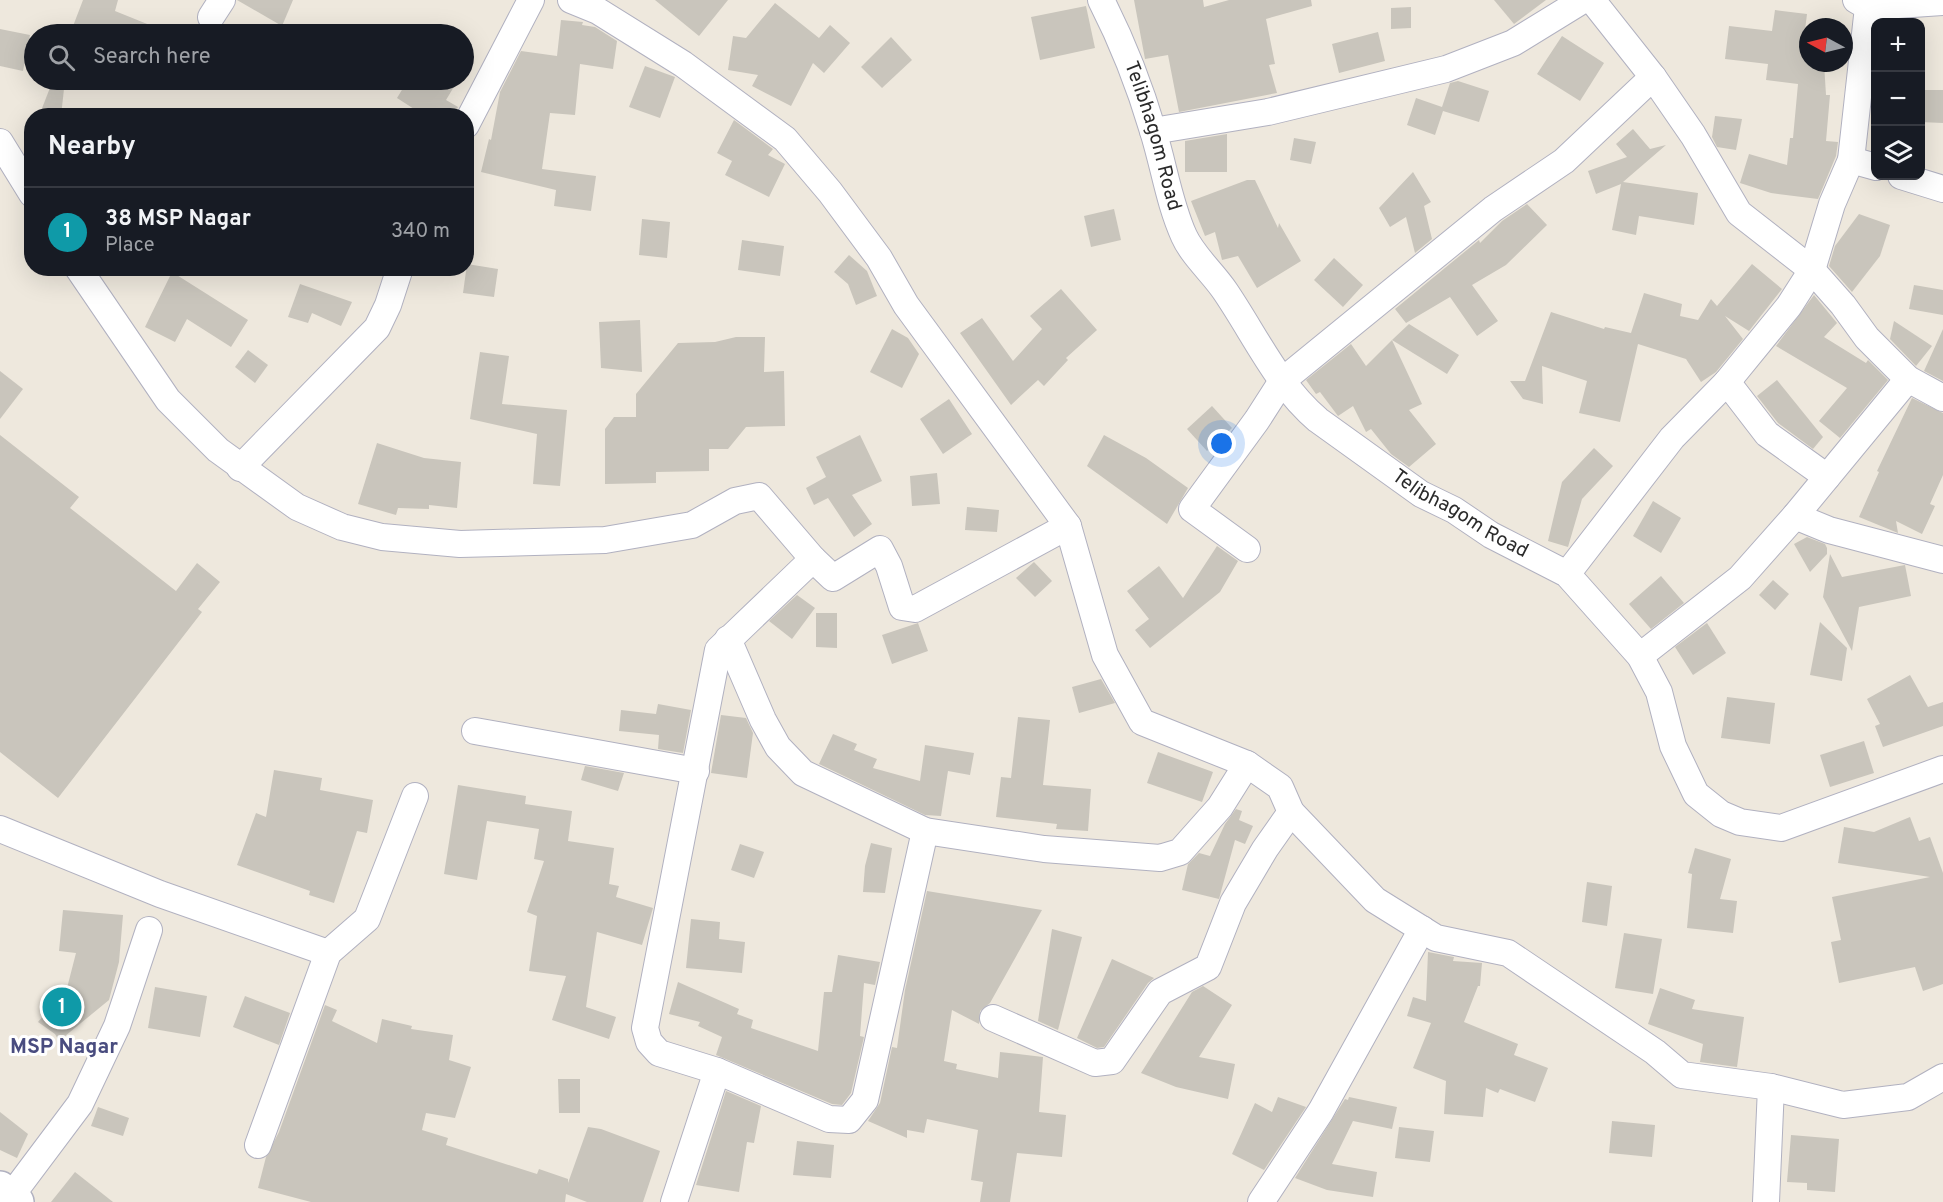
<!DOCTYPE html>
<html lang="en">
<head>
<meta charset="utf-8">
<style>
	:root { --surface:#171b24; --page:#242831; --text:#f1f3f6; --muted:#9ea1a6; --line:#363941; --accent:#0b8043 }
	body { margin:0; font-family:Overpass,sans-serif; background:var(--page); color:var(--text) }
	.controls { position:absolute; right:18px; top:18px; display:grid; overflow:hidden; border-radius:12px; box-shadow:0 6px 24px #0002 }
	.controls button { width:54px; height:54px; display:grid; place-items:center; padding:0; border:0; border-bottom:2px solid var(--line); background:var(--surface); color:var(--text); font:30px sans-serif }
	.compass { position:absolute; left:1799px; top:18px; width:54px; height:54px; border-radius:50%; background:var(--surface); box-shadow:0 6px 24px #0002; rotate:277deg }
	.you { position:absolute; left:1222px; top:444px; width:21px; height:21px; margin:-15px; border:4px solid #fff; border-radius:50%; background:#1a73e8; box-shadow:0 0 0 9px #1a73e833 }
	.badge { display:grid; place-items:center; width:39px; height:39px; border-radius:50%; background:var(--accent); color:#fff; font-size:20px; font-weight:700 }
	.pin { position:absolute; translate:-50% -50%; border:3px solid #fff; box-shadow:0 2px 6px #0006 }
	.list { margin:0; padding:0; list-style:none }
	h2 { display:flex; justify-content:space-between; align-items:center; height:78px; margin:0; padding:0 24px; font-size:26px }
	h2 small { font-size:20px; font-weight:400; color:var(--muted) }
	.list li { display:grid; grid-template-columns:39px 1fr auto; gap:18px; align-items:center; box-sizing:border-box; height:90px; padding:0 24px; border-top:2px solid var(--line) }
	.list b { display:block; font-size:22px; white-space:nowrap }
	.list p { margin:0; font-size:20px; white-space:nowrap; color:var(--muted) }
	.list em { font-size:20px; font-style:normal; color:var(--muted) }
	.icon { flex:none; width:33px; height:33px; fill:none; stroke:currentColor; stroke-width:2; stroke-linecap:round; stroke-linejoin:round }
	.map { position:relative; flex:none; width:1943px; height:1202px; overflow:hidden }
	.search { position:absolute; background:var(--surface); box-shadow:0 6px 24px #0002; left:24px; top:24px; width:450px; height:66px; display:flex; align-items:center; gap:15px; box-sizing:border-box; padding:0 21px; border-radius:33px; color:var(--muted); font-size:22px }
	.panel { position:absolute; background:var(--surface); box-shadow:0 6px 24px #0002; left:24px; top:108px; width:450px; height:168px; border-radius:24px }
	.map>svg:first-child { display:block }
	.building { fill:#c9c5bc }
	.lines { fill:none; stroke-linecap:round; stroke-linejoin:round }
	.street-casing { stroke:#b1b1c0; stroke-width:28 }
	.secondary-casing { stroke:#b1b1c0; stroke-width:36 }
	.street { stroke:#fff; stroke-width:26 }
	.secondary { stroke:#fff; stroke-width:33 }
	.labels { text-anchor:middle; dominant-baseline:central; stroke-width:6; stroke-linejoin:round; paint-order:stroke }
	.street-label { font-size:20px; fill:#2b2b2b; stroke:#fff }
	.neighbourhood-label { font-size:21px; font-weight:bold; fill:#494c7f; stroke:#fff }
</style>
</head>
<body>
<div class="map">
<svg width="1943" height="1202" viewBox="0 0 1943 1202">
	<rect width="100%" height="100%" fill="#eee8dd"/>
	<g class="building">
		<polygon points="83,0 118,0 115,11 172,34 70,34"/>
		<polygon points="237,0 293,0 282,26"/>
		<polygon points="655,0 728,0 699,36"/>
		<polygon points="1134,0 1203,0 1204,7 1229,0 1311,0 1312,6 1266,19 1275,64 1269,65 1277,93 1179,112 1168,55 1145,59"/>
		<polygon points="1494,0 1546,0 1514,24"/>
		<polygon points="775,3 819,38 830,25 850,43 824,73 813,63 791,106 752,86 758,75 728,70 733,36 746,38"/>
		<polygon points="1086,6 1095,48 1040,60 1031,17"/>
		<polygon points="1411,7 1411,28 1391,29 1391,8"/>
		<polygon points="1775,10 1807,14 1803,46 1808,46 1808,63 1824,63 1826,95 1830,95 1826,141 1838,142 1836,156 1818,199 1771,193 1740,183 1749,154 1787,165 1790,138 1793,138 1798,84 1766,80 1768,64 1725,59 1729,26 1772,31"/>
		<polygon points="561,20 583,22 582,25 595,27 617,41 613,69 580,64 575,115 550,113 542,169 596,176 591,211 554,206 556,190 481,172 489,139 491,140 500,92 521,51 557,56"/>
		<polygon points="0,29 30,35 23,71 0,66"/>
		<polygon points="1378,32 1385,61 1339,73 1332,44"/>
		<polygon points="1562,36 1604,63 1580,101 1537,74"/>
		<polygon points="891,37 912,60 882,88 861,67"/>
		<polygon points="645,66 675,77 660,118 629,107"/>
		<polygon points="53,80 65,80 61,116 39,116"/>
		<polygon points="408,80 458,80 446,100 458,107 454,116 425,116 397,98"/>
		<polygon points="1458,81 1489,91 1479,122 1443,111 1435,135 1407,125 1416,98 1442,107 1450,83"/>
		<polygon points="1920,90 1943,90 1943,123 1920,122"/>
		<polygon points="1715,116 1742,119 1736,150 1717,147 1712,137"/>
		<polygon points="734,120 773,149 768,155 785,164 769,197 725,175 732,161 717,153"/>
		<polygon points="1633,129 1650,149 1666,145 1623,182 1698,193 1694,225 1639,216 1636,235 1612,230 1621,184 1596,194 1588,171 1627,157 1616,144"/>
		<polygon points="1227,134 1227,172 1185,172 1185,141"/>
		<polygon points="1294,138 1316,142 1311,164 1290,160"/>
		<polygon points="1413,172 1431,202 1424,206 1432,239 1415,253 1406,217 1390,227 1379,208"/>
		<polygon points="1247,180 1255,180 1278,228 1279,223 1301,261 1257,288 1238,256 1222,260 1215,232 1205,236 1191,201"/>
		<polygon points="1527,204 1547,225 1506,265 1472,285 1498,321 1477,336 1450,297 1406,323 1395,309 1479,240 1480,243 1502,221"/>
		<polygon points="1114,209 1121,240 1091,247 1084,216"/>
		<polygon points="1859,214 1890,225 1880,256 1852,292 1829,266 1835,246"/>
		<polygon points="642,219 670,222 667,258 639,255"/>
		<polygon points="742,240 784,246 780,276 738,270"/>
		<polygon points="849,255 867,271 877,296 856,305 848,284 834,272"/>
		<polygon points="1334,258 1363,285 1343,307 1314,280"/>
		<polygon points="467,264 498,269 494,297 463,293"/>
		<polygon points="1752,264 1782,289 1749,331 1725,316 1743,339 1716,372 1701,382 1686,359 1638,344 1620,422 1579,413 1587,381 1542,366 1543,404 1523,399 1510,381 1525,381 1551,312 1604,329 1605,327 1631,333 1644,293 1682,304 1680,316 1698,320 1711,299 1717,306"/>
		<polygon points="172,272 248,320 231,347 187,319 175,342 145,327"/>
		<polygon points="300,284 352,302 341,326 312,313 308,323 288,317"/>
		<polygon points="1914,285 1943,290 1943,315 1909,309"/>
		<polygon points="1061,289 1097,330 1066,358 1068,360 1044,386 1038,380 1011,405 960,333 982,318 1013,361 1042,329 1030,316"/>
		<polygon points="1814,295 1837,323 1824,337 1866,363 1868,360 1888,380 1840,438 1819,421 1847,388 1776,346"/>
		<polygon points="640,320 642,372 601,368 599,322"/>
		<polygon points="1894,321 1932,346 1916,366 1890,339"/>
		<polygon points="1409,324 1459,355 1447,374 1392,340"/>
		<polygon points="892,329 908,338 919,354 902,388 870,372"/>
		<polygon points="1943,329 1943,381 1924,371"/>
		<polygon points="736,337 765,337 764,372 784,371 785,426 746,427 728,449 709,449 709,471 656,472 656,483 605,484 605,429 614,417 636,417 636,394 678,343 715,342"/>
		<polygon points="1392,340 1422,404 1409,410 1436,444 1409,467 1391,454 1371,429 1366,432 1353,406 1338,416 1320,392 1316,394 1306,380 1351,344 1366,366"/>
		<polygon points="248,350 268,365 255,383 235,367"/>
		<polygon points="480,352 509,356 502,404 567,410 560,486 533,484 537,434 470,419"/>
		<polygon points="0,371 23,389 0,419"/>
		<polygon points="1777,380 1823,437 1813,449 1778,423 1757,396"/>
		<polygon points="1912,398 1943,413 1943,475 1930,504 1935,506 1922,534 1896,521 1898,533 1859,517 1879,472 1877,471"/>
		<polygon points="949,399 972,434 943,454 920,419"/>
		<polygon points="1212,406 1232,428 1207,451 1187,429"/>
		<polygon points="0,435 79,497 70,508 176,591 197,563 220,582 198,609 202,612 58,798 0,752"/>
		<polygon points="860,435 882,481 852,495 872,524 854,537 828,498 814,505 806,488 826,477 816,457"/>
		<polygon points="1104,435 1146,458 1188,488 1167,524 1087,466"/>
		<polygon points="377,443 424,458 461,462 457,508 429,505 429,509 398,508 396,515 358,504"/>
		<polygon points="1594,448 1613,466 1582,499 1568,547 1548,541 1562,482"/>
		<polygon points="937,473 940,504 912,506 910,476"/>
		<polygon points="1653,501 1681,518 1661,553 1633,536"/>
		<polygon points="967,507 999,510 997,532 965,530"/>
		<polygon points="1807,537 1825,544 1827,548 1827,554 1810,572 1794,544"/>
		<polygon points="1217,546 1238,561 1220,592 1150,648 1135,630 1149,619 1127,591 1159,566 1183,598"/>
		<polygon points="1830,554 1842,577 1905,565 1911,596 1859,607 1852,651 1823,597"/>
		<polygon points="1034,562 1052,581 1035,597 1016,578"/>
		<polygon points="1661,576 1684,603 1651,629 1629,604"/>
		<polygon points="1773,580 1789,594 1775,610 1759,595"/>
		<polygon points="797,595 815,608 792,639 769,621"/>
		<polygon points="816,613 837,613 837,648 816,647"/>
		<polygon points="1820,622 1847,648 1842,681 1810,675"/>
		<polygon points="918,623 928,651 892,664 882,635"/>
		<polygon points="1707,623 1726,653 1693,675 1675,647"/>
		<polygon points="1910,675 1928,707 1943,702 1943,726 1883,747 1875,726 1880,724 1867,699"/>
		<polygon points="1101,679 1115,703 1079,713 1072,687"/>
		<polygon points="1727,697 1775,703 1770,744 1721,738"/>
		<polygon points="658,704 691,710 683,753 658,749 659,735 619,731 621,710 656,714"/>
		<polygon points="721,715 746,718 753,733 747,778 711,773"/>
		<polygon points="1018,717 1050,720 1043,785 1091,789 1088,831 1056,829 1057,824 996,817 1001,777 1011,778"/>
		<polygon points="833,734 857,744 854,750 877,759 873,768 920,781 925,745 974,753 970,775 948,771 941,816 925,815 819,764"/>
		<polygon points="1864,741 1874,773 1830,787 1820,755"/>
		<polygon points="1158,752 1213,772 1202,802 1147,783"/>
		<polygon points="585,766 624,773 618,791 581,780"/>
		<polygon points="274,770 322,778 320,790 373,800 367,833 357,831 334,903 309,895 310,891 237,865 256,813 266,817"/>
		<polygon points="458,785 526,796 525,804 572,811 568,841 614,848 609,884 619,886 616,897 653,908 642,945 597,932 586,1007 616,1017 609,1039 552,1020 566,976 529,971 537,916 527,912 544,861 534,859 539,829 487,821 477,880 444,874"/>
		<polygon points="1236,809 1242,811 1239,820 1253,826 1245,844 1235,840 1219,899 1182,890 1188,864 1199,853 1210,856 1225,824"/>
		<polygon points="1910,817 1919,841 1930,837 1943,873 1943,984 1923,991 1915,967 1839,983 1831,942 1841,940 1832,897 1930,877 1838,863 1844,827 1874,832"/>
		<polygon points="871,843 892,848 885,893 863,892 865,866"/>
		<polygon points="740,844 764,852 754,878 731,870"/>
		<polygon points="1695,848 1731,859 1720,899 1737,901 1733,933 1687,928 1692,874 1688,873"/>
		<polygon points="1587,882 1612,886 1607,926 1582,922"/>
		<polygon points="927,891 1042,910 990,1003 980,1011 979,1024 952,1010 944,1061 957,1064 956,1069 998,1078 1000,1052 1043,1057 1039,1112 1066,1115 1062,1157 1017,1153 1010,1202 980,1202 983,1182 971,1180 978,1130 927,1119 924,1133 907,1130 907,1138 868,1121 880,1103 892,1047 897,1048 905,990"/>
		<polygon points="63,910 123,915 119,962 109,1000 59,1041 55,1034 38,1022 67,988 76,953 59,951"/>
		<polygon points="691,919 720,922 719,939 745,942 742,973 686,968"/>
		<polygon points="1052,929 1082,937 1058,1030 1038,1021"/>
		<polygon points="1624,933 1662,939 1653,994 1615,988"/>
		<polygon points="1428,952 1454,957 1453,961 1482,963 1480,986 1478,986 1464,1022 1518,1044 1514,1055 1548,1068 1535,1102 1500,1089 1498,1093 1486,1088 1483,1117 1444,1114 1446,1081 1413,1068 1431,1023 1407,1016 1413,997 1426,1001"/>
		<polygon points="838,955 880,962 875,985 864,983 860,1036 864,1037 851,1093 842,1105 832,1104 716,1055 722,1037 698,1026 700,1022 669,1014 678,982 739,1009 737,1014 753,1020 751,1028 818,1051 824,992 832,992"/>
		<polygon points="1112,959 1154,978 1148,983 1104,1047 1097,1048 1077,1038"/>
		<polygon points="1203,986 1232,1005 1199,1057 1235,1064 1228,1099 1176,1087 1141,1073 1192,992"/>
		<polygon points="155,987 207,996 200,1037 148,1028"/>
		<polygon points="1660,988 1695,1000 1692,1009 1744,1017 1737,1067 1700,1062 1703,1044 1648,1024"/>
		<polygon points="245,996 290,1013 279,1045 233,1027"/>
		<polygon points="325,1005 337,1010 332,1021 377,1043 382,1019 412,1026 411,1029 453,1035 449,1060 471,1067 455,1118 426,1113 422,1130 448,1138 446,1145 537,1174 539,1169 568,1179 568,1183 588,1127 601,1129 660,1151 643,1202 587,1202 566,1194 565,1202 311,1202 258,1188 266,1157 279,1132"/>
		<polygon points="558,1079 580,1079 580,1113 559,1113"/>
		<polygon points="726,1091 761,1106 754,1143 747,1142 739,1192 696,1185"/>
		<polygon points="1278,1097 1306,1107 1264,1170 1232,1154 1255,1103 1272,1112"/>
		<polygon points="1349,1097 1397,1107 1392,1129 1353,1121 1332,1164 1377,1172 1373,1197 1327,1190 1295,1178 1345,1099 1348,1100"/>
		<polygon points="98,1107 129,1118 123,1136 91,1126"/>
		<polygon points="0,1112 28,1134 17,1158 0,1150"/>
		<polygon points="1612,1121 1655,1125 1652,1157 1609,1153"/>
		<polygon points="1399,1127 1434,1131 1430,1162 1395,1158"/>
		<polygon points="1791,1135 1839,1139 1835,1192 1807,1190 1807,1183 1787,1182"/>
		<polygon points="797,1141 834,1145 831,1178 793,1175"/>
		<polygon points="75,1172 113,1202 51,1202"/>
	</g>
	<g class="lines">
		<g class="street-casing">
			<g id="street">
				<polyline points="571,0 598,11 683,64 785,139 830,192 879,258 906,305 1068,526 1105,655 1142,722 1247,764 1280,787 1291,812 1375,900 1436,938 1508,953 1655,1052 1682,1075 1771,1087 1843,1105 1908,1097 1943,1077"/>
				<path id="s1" d="M1101,0C1122,41 1140,87 1153,131C1164,166 1169,203 1184,236C1193,256 1213,273 1225,291C1255,335 1277,385 1318,420L1421,494L1454,510L1491,535L1567,574L1640,656L1659,692L1673,746L1696,794L1721,814L1740,822L1781,828L1943,769"/>
				<polyline points="1592,0 1653,77 1693,135 1739,213 1812,270 1843,305 1867,338 1908,379 1943,398"/>
				<polyline points="1868,7 1943,2"/>
				<polyline points="211,17 222,0"/>
				<polyline points="466,125 531,0"/>
				<polyline points="1153,131 1268,112 1446,69 1513,43 1583,0"/>
				<polyline points="0,142 32,194"/>
				<polyline points="1851,160 1876,167"/>
				<polyline points="1901,176 1943,189"/>
				<polyline points="78,268 168,400 218,450 297,507 342,527 382,537 460,544 605,540 692,525 735,501 759,496 813,559 718,650 645,1028 649,1042 659,1053 717,1071 829,1119 849,1120 865,1100 925,831"/>
				<polyline points="1727,382 1767,434 1827,477"/>
				<polyline points="240,468 377,328 388,305 400,268"/>
				<polyline points="1795,516 1829,530 1943,560"/>
				<polyline points="1247,549 1192,509 1257,420 1282,381 1493,209 1564,161 1653,77"/>
				<polyline points="813,559 833,578 880,549 889,566 902,607 915,609 1068,526"/>
				<polyline points="1567,574 1672,438 1727,382 1789,306 1812,270 1832,204 1851,160 1868,7 1856,0"/>
				<polyline points="728,639 763,720 778,747 803,773 925,831 1044,849 1160,858 1180,852 1220,807 1247,764"/>
				<polyline points="1640,656 1740,578 1795,516 1908,379"/>
				<polyline points="475,731 696,771"/>
				<polyline points="0,829 160,894 328,953"/>
				<polyline points="993,1018 1095,1063 1112,1061 1160,992 1208,967 1233,903 1265,849 1291,812"/>
				<polyline points="258,1145 328,953 367,919 415,796"/>
				<polyline points="11,1196 80,1104 117,1026 149,930"/>
				<polyline points="674,1202 717,1071"/>
				<polyline points="1261,1202 1321,1111 1422,929"/>
				<polyline points="1766,1202 1771,1087"/>
			</g>
		</g>
		<g class="secondary-casing">
			<polyline id="secondary" points="0,1188 17,1202"/>
		</g>
		<use href="#street" class="street"/>
		<use href="#secondary" class="secondary"/>
	</g>
	<g class="labels">
		<g class="street-label">
			<text stroke="none"><textPath href="#s1" startOffset="146">Telibhagom Road</textPath></text>
			<text stroke="none"><textPath href="#s1" startOffset="650">Telibhagom Road</textPath></text>
		</g>
		<g class="neighbourhood-label">
			<text x="64" y="1047">MSP Nagar</text>
		</g>
	</g>
</svg>
<div class="controls">
<button>+</button>
<button>−</button>
<button><svg class="icon" aria-label="layers" viewBox="0 0 24 24"><path d="M12 4l9 5-9 5-9-5zM3 14l9 5 9-5"/></svg></button>
</div>
<svg class="compass" viewBox="-18 -18 36 36"><path d="M0-13l5 13h-10z" fill="#e53935"/><path d="M0 13l5-13h-10z" fill="#9ea1a6"/></svg>
<div class="you"></div>
<div class="pin badge" style="left:62px;top:1007px;background:#0f9aa8">1</div>
<div class="search"><svg class="icon" aria-label="search" viewBox="0 0 24 24"><circle cx="10" cy="10" r="6"/><path d="M15 15l6 6"/></svg>Search here</div>
<section class="panel">
<h2>Nearby<small></small></h2>
<ul class="list">
<li><span class="badge" style="background:#0f9aa8">1</span><div><b>38 MSP Nagar</b><p>Place</p></div><em>340 m</em></li>
</ul>
</section>
</div>
</body>
</html>
